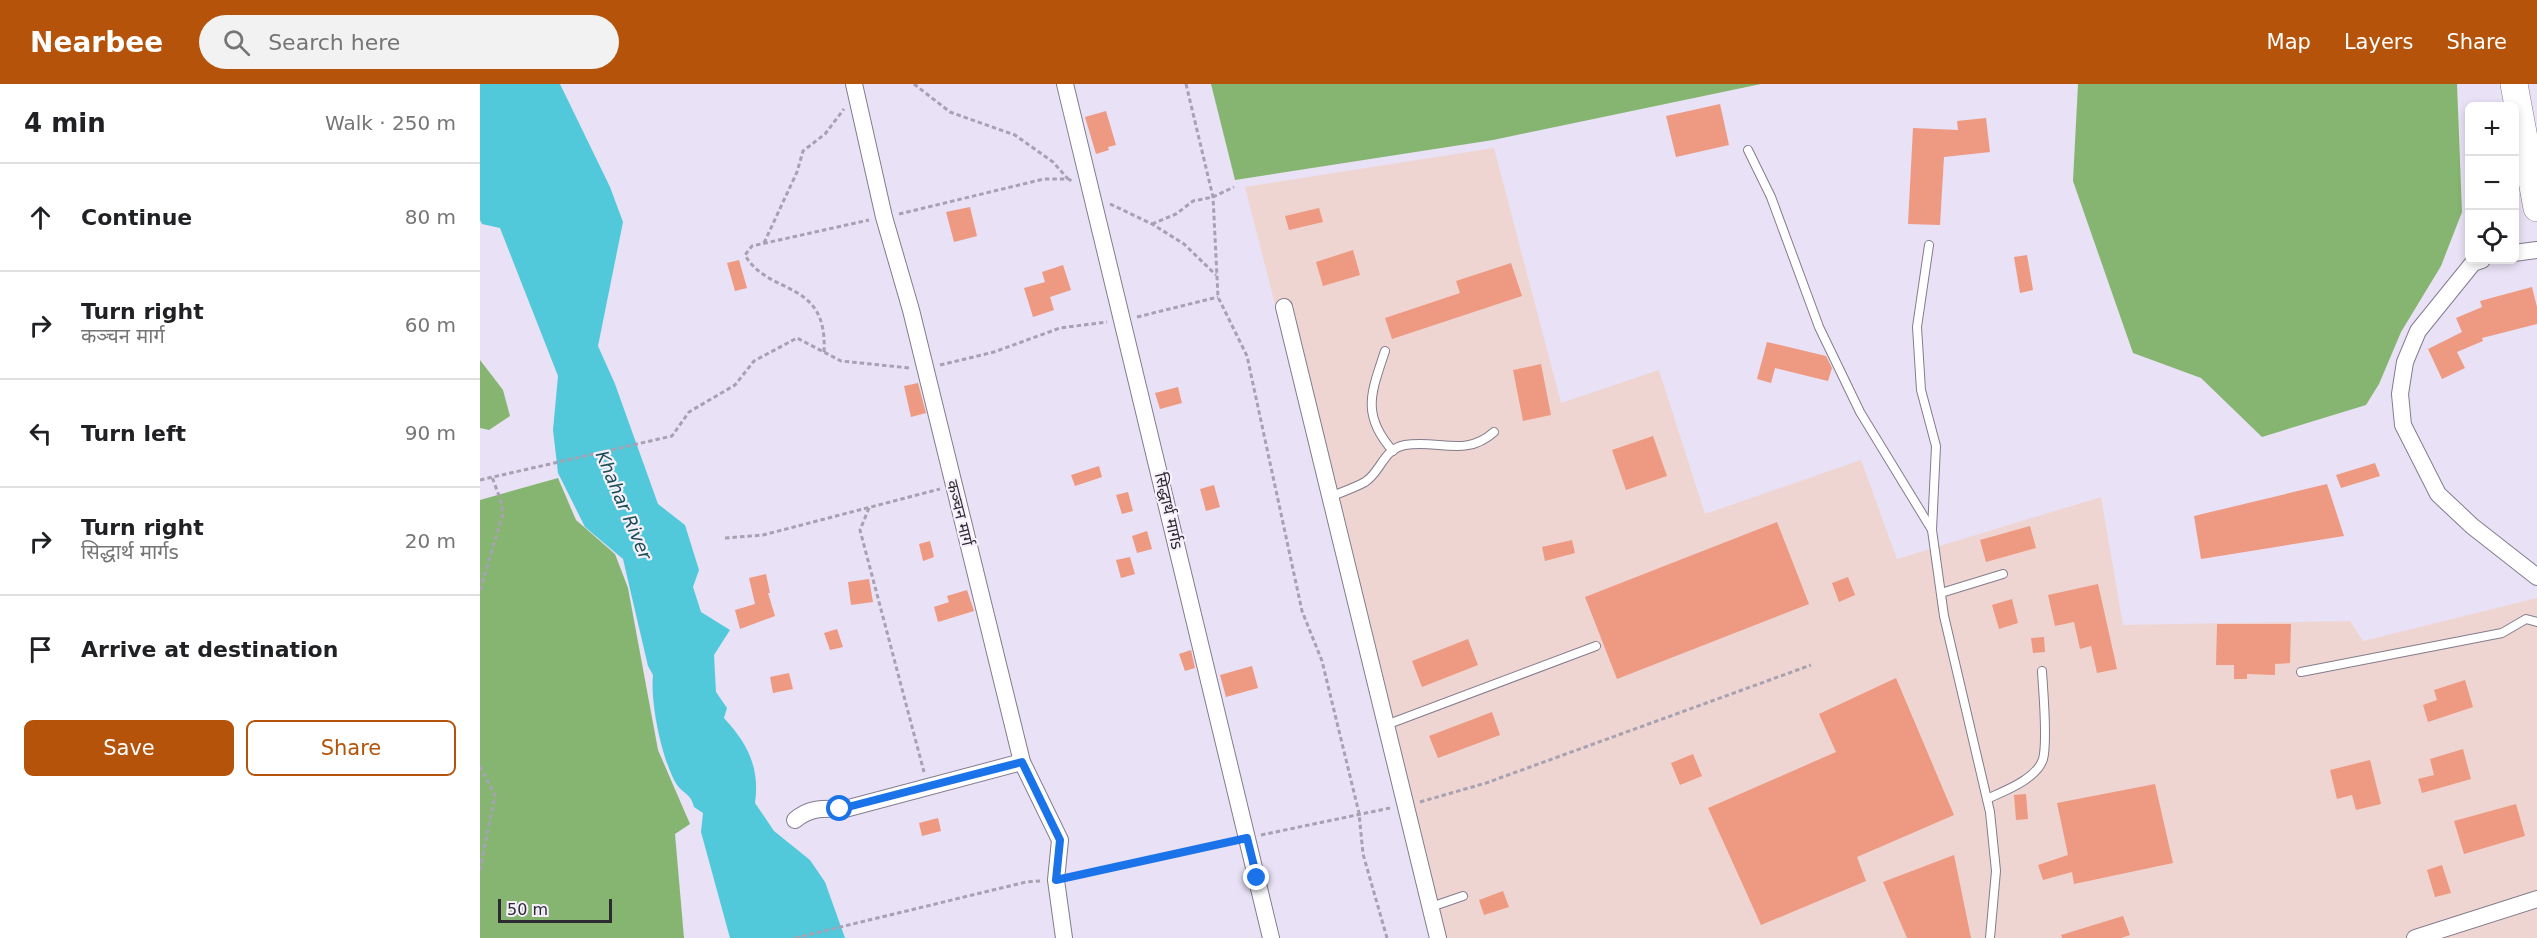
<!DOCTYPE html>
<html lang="en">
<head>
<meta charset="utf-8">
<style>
	:root { --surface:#fff; --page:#f2f2f2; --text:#202124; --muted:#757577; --line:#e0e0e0; --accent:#b45309 }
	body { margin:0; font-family:"DejaVu Sans","Noto Sans Devanagari",sans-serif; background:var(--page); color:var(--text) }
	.controls { position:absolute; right:18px; top:18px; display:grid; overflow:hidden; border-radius:9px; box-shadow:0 3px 9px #0003 }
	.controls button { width:54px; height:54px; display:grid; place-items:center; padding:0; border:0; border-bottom:2px solid var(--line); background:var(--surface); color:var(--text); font:30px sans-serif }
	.scale { position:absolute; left:18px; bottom:15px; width:114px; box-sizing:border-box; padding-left:6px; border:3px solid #2d2a32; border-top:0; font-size:16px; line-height:21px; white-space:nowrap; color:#2d2a32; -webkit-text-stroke:4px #f5f0fc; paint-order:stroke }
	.stop { position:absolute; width:18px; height:18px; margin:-14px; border:4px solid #1a73e8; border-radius:50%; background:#fff }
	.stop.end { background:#1a73e8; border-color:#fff; box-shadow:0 2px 6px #0008 }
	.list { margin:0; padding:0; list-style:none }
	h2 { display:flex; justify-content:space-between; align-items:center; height:78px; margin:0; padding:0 24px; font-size:26px }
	h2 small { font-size:20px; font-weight:400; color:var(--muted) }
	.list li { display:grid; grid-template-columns:39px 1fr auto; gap:18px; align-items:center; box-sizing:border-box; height:108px; padding:0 24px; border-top:2px solid var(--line) }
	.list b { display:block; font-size:22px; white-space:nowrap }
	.list p { margin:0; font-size:20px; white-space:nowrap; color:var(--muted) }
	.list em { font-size:20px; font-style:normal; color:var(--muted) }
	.actions { display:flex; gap:12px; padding:18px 24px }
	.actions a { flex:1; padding:14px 0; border:2px solid var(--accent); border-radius:9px; text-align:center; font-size:21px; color:var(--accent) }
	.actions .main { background:var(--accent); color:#fff }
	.icon { flex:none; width:33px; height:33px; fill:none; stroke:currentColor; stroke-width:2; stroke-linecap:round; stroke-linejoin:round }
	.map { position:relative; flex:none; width:2057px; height:854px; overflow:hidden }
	header { display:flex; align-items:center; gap:36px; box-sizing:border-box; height:84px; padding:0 30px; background:var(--accent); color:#fff }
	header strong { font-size:28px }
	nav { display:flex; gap:33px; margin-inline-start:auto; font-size:21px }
	.search { width:420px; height:54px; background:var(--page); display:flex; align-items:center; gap:15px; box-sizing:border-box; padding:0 21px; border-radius:33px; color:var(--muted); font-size:22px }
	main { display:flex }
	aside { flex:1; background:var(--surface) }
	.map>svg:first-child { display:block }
	.industrial { fill:#efd5d1 }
	.forest { fill:#85b570 }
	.water { fill:#51c9db }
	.building { fill:#ee9981 }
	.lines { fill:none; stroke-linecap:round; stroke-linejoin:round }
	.service-casing { stroke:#837c8d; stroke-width:10 }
	.minor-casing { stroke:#837c8d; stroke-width:18 }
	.trunk-casing { stroke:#837c8d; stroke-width:28 }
	.path { stroke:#a7a1b1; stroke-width:3; stroke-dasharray:4.5 3; stroke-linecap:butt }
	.service { stroke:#fff; stroke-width:8 }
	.minor { stroke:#fff; stroke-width:16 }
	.trunk { stroke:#fff; stroke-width:27 }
	.route { stroke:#1a73e8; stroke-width:8 }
	.labels { text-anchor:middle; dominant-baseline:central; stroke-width:4.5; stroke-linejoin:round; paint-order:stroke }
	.street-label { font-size:16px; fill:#2d2a32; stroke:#f5f0fc }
	.water-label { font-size:18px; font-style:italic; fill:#1a4e55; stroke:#f5f0fc }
</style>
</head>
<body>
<header>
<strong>Nearbee</strong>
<div class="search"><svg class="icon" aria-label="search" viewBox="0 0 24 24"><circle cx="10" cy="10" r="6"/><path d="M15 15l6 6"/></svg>Search here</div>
<nav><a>Map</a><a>Layers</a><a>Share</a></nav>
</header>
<main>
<aside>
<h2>4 min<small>Walk · 250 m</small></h2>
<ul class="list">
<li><svg class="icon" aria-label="ahead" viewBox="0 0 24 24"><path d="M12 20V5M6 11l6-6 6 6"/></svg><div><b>Continue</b></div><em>80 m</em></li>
<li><svg class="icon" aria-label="right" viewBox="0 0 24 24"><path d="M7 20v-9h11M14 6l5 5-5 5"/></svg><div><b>Turn right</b><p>कञ्चन मार्ग</p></div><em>60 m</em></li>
<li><svg class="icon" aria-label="left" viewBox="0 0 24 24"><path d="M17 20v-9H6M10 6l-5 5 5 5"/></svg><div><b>Turn left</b></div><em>90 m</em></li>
<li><svg class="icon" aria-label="right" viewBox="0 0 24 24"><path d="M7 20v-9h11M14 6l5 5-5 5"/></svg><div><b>Turn right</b><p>सिद्धार्थ मार्गs</p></div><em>20 m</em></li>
<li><svg class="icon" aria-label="arrive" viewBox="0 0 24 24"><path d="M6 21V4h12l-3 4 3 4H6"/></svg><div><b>Arrive at destination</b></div></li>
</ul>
<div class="actions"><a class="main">Save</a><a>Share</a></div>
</aside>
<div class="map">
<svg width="2057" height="854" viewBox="0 0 2057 854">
	<rect width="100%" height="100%" fill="#e9e1f5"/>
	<polygon class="industrial" points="1014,64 1081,319 1179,286 1225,430 1381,376 1417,475 1621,413 1643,541 1870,537 1883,557 2057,514 2057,854 957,854 765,103"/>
	<g class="forest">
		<polygon points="731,0 1281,0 1013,56 755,96"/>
		<polygon points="1598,0 1977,0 1982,128 1961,182 1921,248 1899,300 1886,321 1782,353 1721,294 1653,269 1593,97"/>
		<polygon points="0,276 23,306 30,332 9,346 0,344"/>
		<polygon points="78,394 96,436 135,470 148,504 178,666 210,740 195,750 204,854 0,854 0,416"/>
	</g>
	<path class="water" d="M0,0H80L130,103L143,138L118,262L135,300L178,420L205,441L219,486L213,503L221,528L250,546L234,571L236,608L247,624L244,634C268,660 280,684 275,719L294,747L330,776L345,798L365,854H250L221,748L223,729L214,723C211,710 204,710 197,701C182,677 170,618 173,591L168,582L143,475L105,443L78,389L73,346L78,292L20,144L2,140L0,136Z"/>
	<g class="building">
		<polygon points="1240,20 1249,61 1196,73 1186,32"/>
		<polygon points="626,27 636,61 628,63 629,66 616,70 605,33"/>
		<polygon points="1506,34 1510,68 1464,73 1460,141 1428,140 1433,44 1478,46 1477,37"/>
		<polygon points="490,123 497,152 474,158 466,128"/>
		<polygon points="839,124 843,138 809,146 805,132"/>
		<polygon points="873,166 880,191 843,202 836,178"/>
		<polygon points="1547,171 1553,206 1540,209 1534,173"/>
		<polygon points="259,176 267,204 255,207 247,179"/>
		<polygon points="1031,179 1042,212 912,255 905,234 980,209 976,197"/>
		<polygon points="583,181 591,206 570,213 574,226 553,233 544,204 565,198 562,188"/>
		<polygon points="2052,203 2057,223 2057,240 2002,254 2003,257 1977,268 1985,284 1962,295 1948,265 1982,248 1976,234 2002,223 2000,217"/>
		<polygon points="1287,258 1346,272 1352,284 1348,297 1295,284 1291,299 1277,295"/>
		<polygon points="1061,280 1071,331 1043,337 1033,286"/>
		<polygon points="438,299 446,329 431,333 424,302"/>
		<polygon points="698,303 702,319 680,325 675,309"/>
		<polygon points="1173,352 1187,392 1146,406 1132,366"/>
		<polygon points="1895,379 1900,392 1861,404 1856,391"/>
		<polygon points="619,382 622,393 595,402 591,391"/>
		<polygon points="1847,400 1864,452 1721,475 1714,432"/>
		<polygon points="734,401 740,423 726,427 720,405"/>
		<polygon points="648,408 653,427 642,430 636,411"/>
		<polygon points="1297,438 1329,520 1137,595 1105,513"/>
		<polygon points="1550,442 1556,464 1506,478 1500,456"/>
		<polygon points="667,447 672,465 657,469 652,452"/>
		<polygon points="1092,456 1095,469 1065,477 1062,463"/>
		<polygon points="450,457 454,473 443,477 439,460"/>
		<polygon points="650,473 655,490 641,494 636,476"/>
		<polygon points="286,490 290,509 288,509 295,532 260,545 255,526 275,520 269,494"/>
		<polygon points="1368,493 1375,511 1359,518 1352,499"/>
		<polygon points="389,495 393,518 371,521 368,498"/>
		<polygon points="1618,500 1637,585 1617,589 1611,562 1600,565 1594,538 1575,542 1568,511"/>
		<polygon points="487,506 494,527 458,538 454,523 469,518 467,512"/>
		<polygon points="1532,515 1538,539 1519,545 1512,521"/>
		<polygon points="1737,540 1811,540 1810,579 1795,580 1795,591 1767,590 1767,595 1754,595 1754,581 1736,581"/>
		<polygon points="357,545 363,563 350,566 344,549"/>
		<polygon points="1564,553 1565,568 1553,569 1551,554"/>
		<polygon points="988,555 998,581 942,603 932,577"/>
		<polygon points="711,566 715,584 705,587 699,570"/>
		<polygon points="772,582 778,604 746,613 740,591"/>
		<polygon points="309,589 313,605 293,609 290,593"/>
		<polygon points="1416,594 1474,731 1377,773 1386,797 1281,841 1228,724 1356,668 1339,630"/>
		<polygon points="1985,596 1993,623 1948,638 1943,621 1957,616 1954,606"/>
		<polygon points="1012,628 1020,651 958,674 949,652"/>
		<polygon points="1983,665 1991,695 1942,709 1938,695 1954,691 1950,675"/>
		<polygon points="1213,670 1222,692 1200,701 1191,679"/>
		<polygon points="1890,676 1901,720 1876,726 1872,711 1857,715 1850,686"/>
		<polygon points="1675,700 1693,779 1594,800 1592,788 1563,796 1558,781 1588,771 1577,719"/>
		<polygon points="1546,710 1548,735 1536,736 1534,711"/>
		<polygon points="2036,720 2045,752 1984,770 1974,737"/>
		<polygon points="458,734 461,747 442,752 439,739"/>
		<polygon points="1474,771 1491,854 1427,854 1403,798"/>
		<polygon points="1962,781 1971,809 1955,813 1947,786"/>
		<polygon points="1023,807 1029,823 1004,831 999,816"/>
		<polygon points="1643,832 1650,851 1641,854 1582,854 1581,851"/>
	</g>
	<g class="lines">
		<g class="service-casing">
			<g id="service">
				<polyline points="1268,66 1291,113 1339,243 1380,328 1452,446"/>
				<polyline points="1449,161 1437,243 1441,306 1456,362 1452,446 1464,532 1510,728 1516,787 1510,854"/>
				<path d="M905,267C892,307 880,330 913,367"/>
				<path d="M850,413C862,408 874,404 885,398C901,388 903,365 925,361C958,355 985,374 1014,348"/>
				<polyline points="1461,509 1523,490"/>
				<polyline points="1821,588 2022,549 2046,535 2057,538"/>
				<polyline points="906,641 1116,562"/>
				<path d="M1507,715C1524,707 1557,695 1563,675C1568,657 1563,606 1562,587"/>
				<polyline points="951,823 983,812"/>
			</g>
		</g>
		<g class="minor-casing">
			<g id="minor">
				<polyline points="374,0 404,133 431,226 542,678 580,756 576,796 584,854"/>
				<polyline points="585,0 791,854"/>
				<polyline points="2034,169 2057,166"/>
				<polyline points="2002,176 1993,179 1938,247 1925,278 1920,310 1923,341 1958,410 1992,442 2057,493"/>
				<polyline points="804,223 958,854"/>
				<path d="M315,736C331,722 346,725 365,725L542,678"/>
				<polyline points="1935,854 2057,815"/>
			</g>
		</g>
		<g class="trunk-casing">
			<polyline id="trunk" points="2034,0 2057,124"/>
		</g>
		<g class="path">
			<polyline points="434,0 470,28 535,51 573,78 588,95"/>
			<polyline points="706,0 733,113 738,213 767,272 822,527 842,577 879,729 883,770 907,854"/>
			<polyline points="630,120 672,140 704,160 736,191"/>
			<polyline points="419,130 564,95 588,95 594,98"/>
			<polyline points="672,140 696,130 713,117 733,113 754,103"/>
			<polyline points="284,159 317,88 323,67 345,50 364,25"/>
			<polyline points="657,233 738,213"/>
			<path d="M344,268C348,194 289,213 265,171L272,162L389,136"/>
			<polyline points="460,281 514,268 580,244 627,238"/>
			<polyline points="0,396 192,352 209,328 255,301 274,277 317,254 361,277 430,284"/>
			<polyline points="389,424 380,446 444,688"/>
			<polyline points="245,454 283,451 460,405"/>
			<polyline points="0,506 23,430 21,417 12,393"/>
			<polyline points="0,682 15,711 0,786"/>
			<polyline points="940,718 1006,699 1331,581"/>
			<polyline points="781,751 910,724"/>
			<polyline points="591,793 751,757"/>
			<polyline points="315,854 546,798 560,797"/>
		</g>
		<use href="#service" class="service"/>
		<use href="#minor" class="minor"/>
		<use href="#trunk" class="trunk"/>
	</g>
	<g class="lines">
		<polyline class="route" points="360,725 542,678 580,756 576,796 767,754 777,794"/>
	</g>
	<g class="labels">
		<g class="street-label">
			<text transform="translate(689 427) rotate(77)">सिद्धार्थ मार्गs</text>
			<text transform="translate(480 429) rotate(76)">कञ्चन मार्ग</text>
		</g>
		<g class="water-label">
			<text transform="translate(144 421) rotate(67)">Khahar River</text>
		</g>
	</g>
</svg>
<div class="controls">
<button>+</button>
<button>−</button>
<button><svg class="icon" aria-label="locate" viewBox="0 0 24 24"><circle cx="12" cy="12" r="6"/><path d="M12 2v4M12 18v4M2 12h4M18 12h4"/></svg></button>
</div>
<div class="scale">50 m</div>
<div class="stop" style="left:360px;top:725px"></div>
<div class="stop end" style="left:777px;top:794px"></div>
</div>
</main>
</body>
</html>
